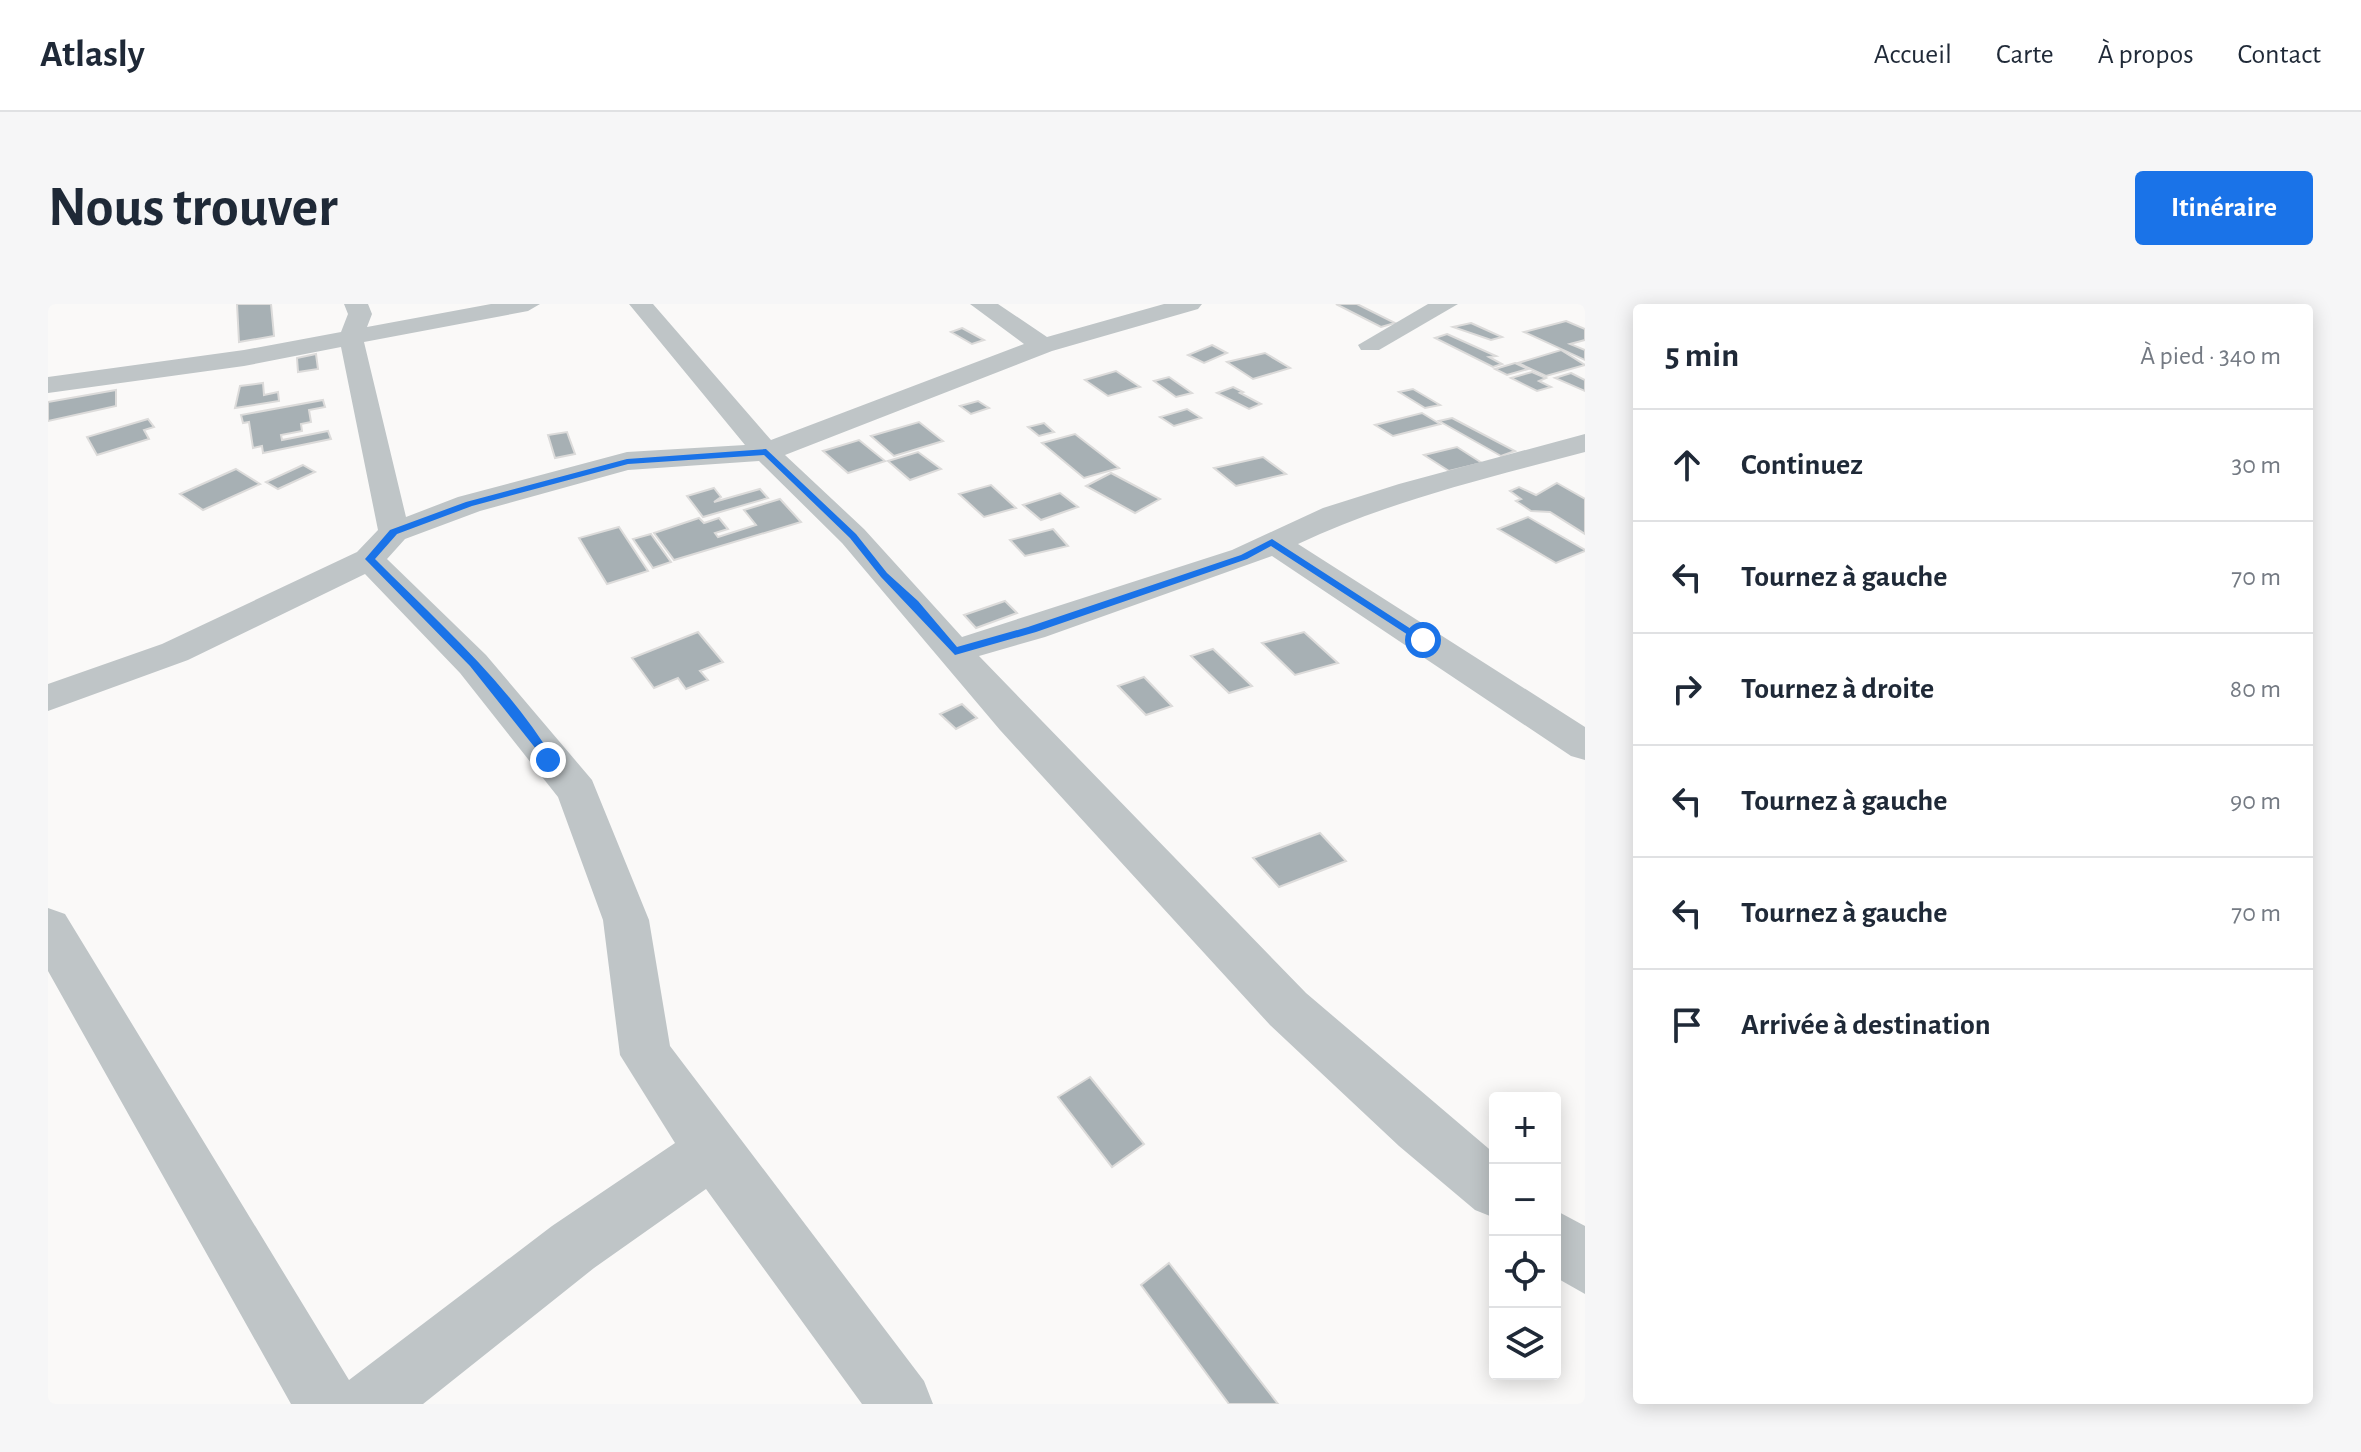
<!DOCTYPE html>
<html lang="fr">
<head>
<meta charset="utf-8">
<style>
	:root { --surface:#fff; --page:#f6f6f7; --text:#1f2937; --muted:#747a83; --line:#e0e1e3; --accent:#1a73e8 }
	body { margin:0; font-family:"Alegreya Sans",sans-serif; background:var(--page); color:var(--text) }
	.controls { position:absolute; right:24px; bottom:24px; display:grid; overflow:hidden; border-radius:8px; box-shadow:0 4px 20px #0003 }
	.controls button { width:72px; height:72px; display:grid; place-items:center; padding:0; border:0; border-bottom:2px solid var(--line); background:var(--surface); color:var(--text); font:40px sans-serif }
	.stop { position:absolute; width:24px; height:24px; margin:-18px; border:6px solid #1a73e8; border-radius:50%; background:#fff }
	.stop.end { background:#1a73e8; border-color:#fff; box-shadow:0 2px 8px #0008 }
	.list { margin:0; padding:0; list-style:none }
	h2 { display:flex; justify-content:space-between; align-items:center; height:104px; margin:0; padding:0 32px; font-size:34px }
	h2 small { font-size:26px; font-weight:400; color:var(--muted) }
	.list li { display:grid; grid-template-columns:52px 1fr auto; gap:24px; align-items:center; box-sizing:border-box; height:112px; padding:0 32px; border-top:2px solid var(--line) }
	.list b { display:block; font-size:30px; white-space:nowrap }
	.list em { font-size:26px; font-style:normal; color:var(--muted) }
	.icon { flex:none; width:44px; height:44px; fill:none; stroke:currentColor; stroke-width:2; stroke-linecap:round; stroke-linejoin:round }
	.map { position:relative; flex:none; width:1537px; height:1100px; overflow:hidden; border-radius:8px }
	header { display:flex; align-items:center; gap:48px; box-sizing:border-box; height:112px; padding:0 40px; background:var(--surface); border-bottom:2px solid var(--line) }
	header strong { font-size:38px }
	nav { display:flex; gap:44px; margin-inline-start:auto; font-size:28px }
	.intro { display:flex; align-items:center; justify-content:space-between; box-sizing:border-box; height:192px; padding:0 48px }
	h1 { margin:0; font-size:56px }
	.button { padding:20px 36px; border-radius:8px; background:var(--accent); color:#fff; font-size:28px; font-weight:700 }
	main { display:flex; gap:48px; padding:0 48px }
	aside { flex:1; background:var(--surface); border-radius:8px; box-shadow:0 4px 20px #0003 }
	.map>svg:first-child { display:block }
	.building { fill:#a7b0b4; stroke:#dcdbda; stroke-width:2 }
	.lines { fill:none; stroke-linecap:round; stroke-linejoin:round }
	.minor { fill:#bfc5c7; fill-rule:evenodd }
	.route { fill:#1a73e8 }
</style>
</head>
<body>
<header>
<strong>Atlasly</strong>
<nav><a>Accueil</a><a>Carte</a><a>À propos</a><a>Contact</a></nav>
</header>
<div class="intro"><h1>Nous trouver</h1><a class="button">Itinéraire</a></div>
<main>
<div class="map">
<svg width="1537" height="1100" viewBox="0 0 1537 1100">
	<rect width="100%" height="100%" fill="#faf9f8"/>
	<g class="building">
		<polygon points="189,0 223,0 226,32 191,38"/>
		<polygon points="1288,0 1309,0 1347,19 1333,23"/>
		<polygon points="1518,17 1537,25 1537,36 1522,40 1537,46 1537,56 1476,28"/>
		<polygon points="1423,19 1454,33 1443,36 1405,23"/>
		<polygon points="914,24 936,36 924,40 903,28"/>
		<polygon points="1399,30 1448,52 1441,53 1454,60 1445,63 1387,34"/>
		<polygon points="1164,41 1179,49 1156,59 1140,51"/>
		<polygon points="1513,46 1537,61 1498,72 1470,59"/>
		<polygon points="1217,49 1242,64 1205,75 1179,58"/>
		<polygon points="268,50 270,65 250,68 249,54"/>
		<polygon points="1467,59 1480,65 1459,71 1447,65"/>
		<polygon points="1068,67 1092,83 1060,92 1037,76"/>
		<polygon points="1484,68 1498,74 1491,77 1503,83 1489,87 1463,74"/>
		<polygon points="1523,69 1537,76 1537,87 1507,74"/>
		<polygon points="1121,73 1144,89 1128,93 1106,77"/>
		<polygon points="215,79 216,91 230,88 231,97 187,104 192,82"/>
		<polygon points="1185,83 1195,88 1192,89 1213,100 1201,105 1169,89"/>
		<polygon points="1365,85 1392,101 1377,104 1351,88"/>
		<polygon points="68,86 68,102 0,117 0,98"/>
		<polygon points="275,96 277,103 261,106 263,118 253,120 254,127 233,131 234,136 280,127 283,135 215,149 214,142 205,144 201,118 195,119 193,111"/>
		<polygon points="930,97 941,104 923,110 912,102"/>
		<polygon points="1139,105 1153,114 1126,122 1112,113"/>
		<polygon points="1374,109 1392,120 1345,132 1327,121"/>
		<polygon points="1404,114 1467,147 1453,152 1391,117"/>
		<polygon points="100,115 106,123 96,126 101,135 49,151 39,133"/>
		<polygon points="871,118 895,137 846,152 823,132"/>
		<polygon points="996,119 1006,128 991,132 980,123"/>
		<polygon points="519,128 527,150 507,154 500,131"/>
		<polygon points="1027,130 1071,164 1036,174 994,139"/>
		<polygon points="811,136 837,157 800,169 775,147"/>
		<polygon points="1409,143 1434,159 1401,167 1376,151"/>
		<polygon points="870,148 893,165 862,176 840,157"/>
		<polygon points="1215,153 1238,170 1188,182 1166,164"/>
		<polygon points="255,161 267,168 230,185 218,178"/>
		<polygon points="188,165 212,180 155,206 132,190"/>
		<polygon points="1063,169 1112,195 1087,209 1038,182"/>
		<polygon points="1509,179 1537,195 1537,230 1502,208 1483,207 1468,197 1473,195 1462,187 1471,183 1488,191"/>
		<polygon points="943,181 968,204 936,213 911,190"/>
		<polygon points="666,184 673,193 666,198 712,185 720,194 655,213 639,192"/>
		<polygon points="1012,189 1030,203 993,216 975,201"/>
		<polygon points="732,195 753,218 626,256 606,229 651,214 656,219 671,214 680,225 667,229 670,233 708,221 696,206"/>
		<polygon points="1480,213 1537,246 1537,247 1508,259 1450,225"/>
		<polygon points="571,223 600,267 559,280 531,234"/>
		<polygon points="1005,225 1020,242 977,252 962,236"/>
		<polygon points="603,230 623,258 605,264 585,235"/>
		<polygon points="957,297 969,309 928,324 916,311"/>
		<polygon points="650,328 675,358 652,367 660,376 638,385 630,374 606,384 584,354"/>
		<polygon points="1256,328 1290,359 1247,371 1214,339"/>
		<polygon points="1165,345 1204,382 1181,389 1143,352"/>
		<polygon points="1096,373 1124,402 1098,411 1070,382"/>
		<polygon points="914,400 929,414 908,425 892,410"/>
		<polygon points="1272,529 1298,557 1231,583 1205,554"/>
		<polygon points="1042,773 1096,840 1064,863 1010,793"/>
		<polygon points="1121,959 1230,1100 1181,1100 1093,981"/>
	</g>
	<g class="lines">
		<g class="minor">
			<path d="M296,0H320L324,10L319,23L443,0H492L480,7L316,38L358,213L410,193L579,148L697,141L581,0H605L723,136L976,40L922,0H950L999,33L1116,0H1154L1150,5L1004,47L737,151L816,225L914,333L1184,246L1275,204L1351,180L1537,130V148C1440,174 1341,197 1250,240L1537,423V456L1523,452L1224,252L997,333L931,352L1258,689L1447,850V914L1427,906L1351,842L1222,721L952,426L794,239L711,157L580,166L432,207L357,235L339,255L438,351L544,476L601,616L622,742L876,1077L885,1100H814L658,885L546,964L375,1100H243L0,667V604L17,610L301,1076L504,922L627,839L572,751L555,616L510,493L412,369L317,270L140,356L0,407V380L114,340L309,248L330,226L293,43L196,62L0,89V73L196,46L293,28L300,10Z"/>
			<polygon points="1380,0 1410,0 1331,46 1313,46 1310,41"/>
			<polygon points="1507,906 1537,922 1537,990 1507,973"/>
		</g>
	</g>
	<path class="route" d="M718,145L808,230L839,269L870,297L909,343L980,323L1193,251L1224,235L1380,336L1371,338L1223,242L1199,255L988,328L907,351L833,273L802,234L716,151L580,160L424,202L349,230L327,255C390,318 460,379 506,456L500,460L422,362L317,255L342,226L418,198L579,155Z"/>
</svg>
<div class="controls">
<button>+</button>
<button>−</button>
<button><svg class="icon" aria-label="locate" viewBox="0 0 24 24"><circle cx="12" cy="12" r="6"/><path d="M12 2v4M12 18v4M2 12h4M18 12h4"/></svg></button>
<button><svg class="icon" aria-label="layers" viewBox="0 0 24 24"><path d="M12 4l9 5-9 5-9-5zM3 14l9 5 9-5"/></svg></button>
</div>
<div class="stop" style="left:1375px;top:336px"></div>
<div class="stop end" style="left:500px;top:456px"></div>
</div>
<aside>
<h2>5 min<small>À pied · 340 m</small></h2>
<ul class="list">
<li><svg class="icon" aria-label="ahead" viewBox="0 0 24 24"><path d="M12 20V5M6 11l6-6 6 6"/></svg><div><b>Continuez</b></div><em>30 m</em></li>
<li><svg class="icon" aria-label="left" viewBox="0 0 24 24"><path d="M17 20v-9H6M10 6l-5 5 5 5"/></svg><div><b>Tournez à gauche</b></div><em>70 m</em></li>
<li><svg class="icon" aria-label="right" viewBox="0 0 24 24"><path d="M7 20v-9h11M14 6l5 5-5 5"/></svg><div><b>Tournez à droite</b></div><em>80 m</em></li>
<li><svg class="icon" aria-label="left" viewBox="0 0 24 24"><path d="M17 20v-9H6M10 6l-5 5 5 5"/></svg><div><b>Tournez à gauche</b></div><em>90 m</em></li>
<li><svg class="icon" aria-label="left" viewBox="0 0 24 24"><path d="M17 20v-9H6M10 6l-5 5 5 5"/></svg><div><b>Tournez à gauche</b></div><em>70 m</em></li>
<li><svg class="icon" aria-label="arrive" viewBox="0 0 24 24"><path d="M6 21V4h12l-3 4 3 4H6"/></svg><div><b>Arrivée à destination</b></div></li>
</ul>
</aside>
</main>
</body>
</html>
